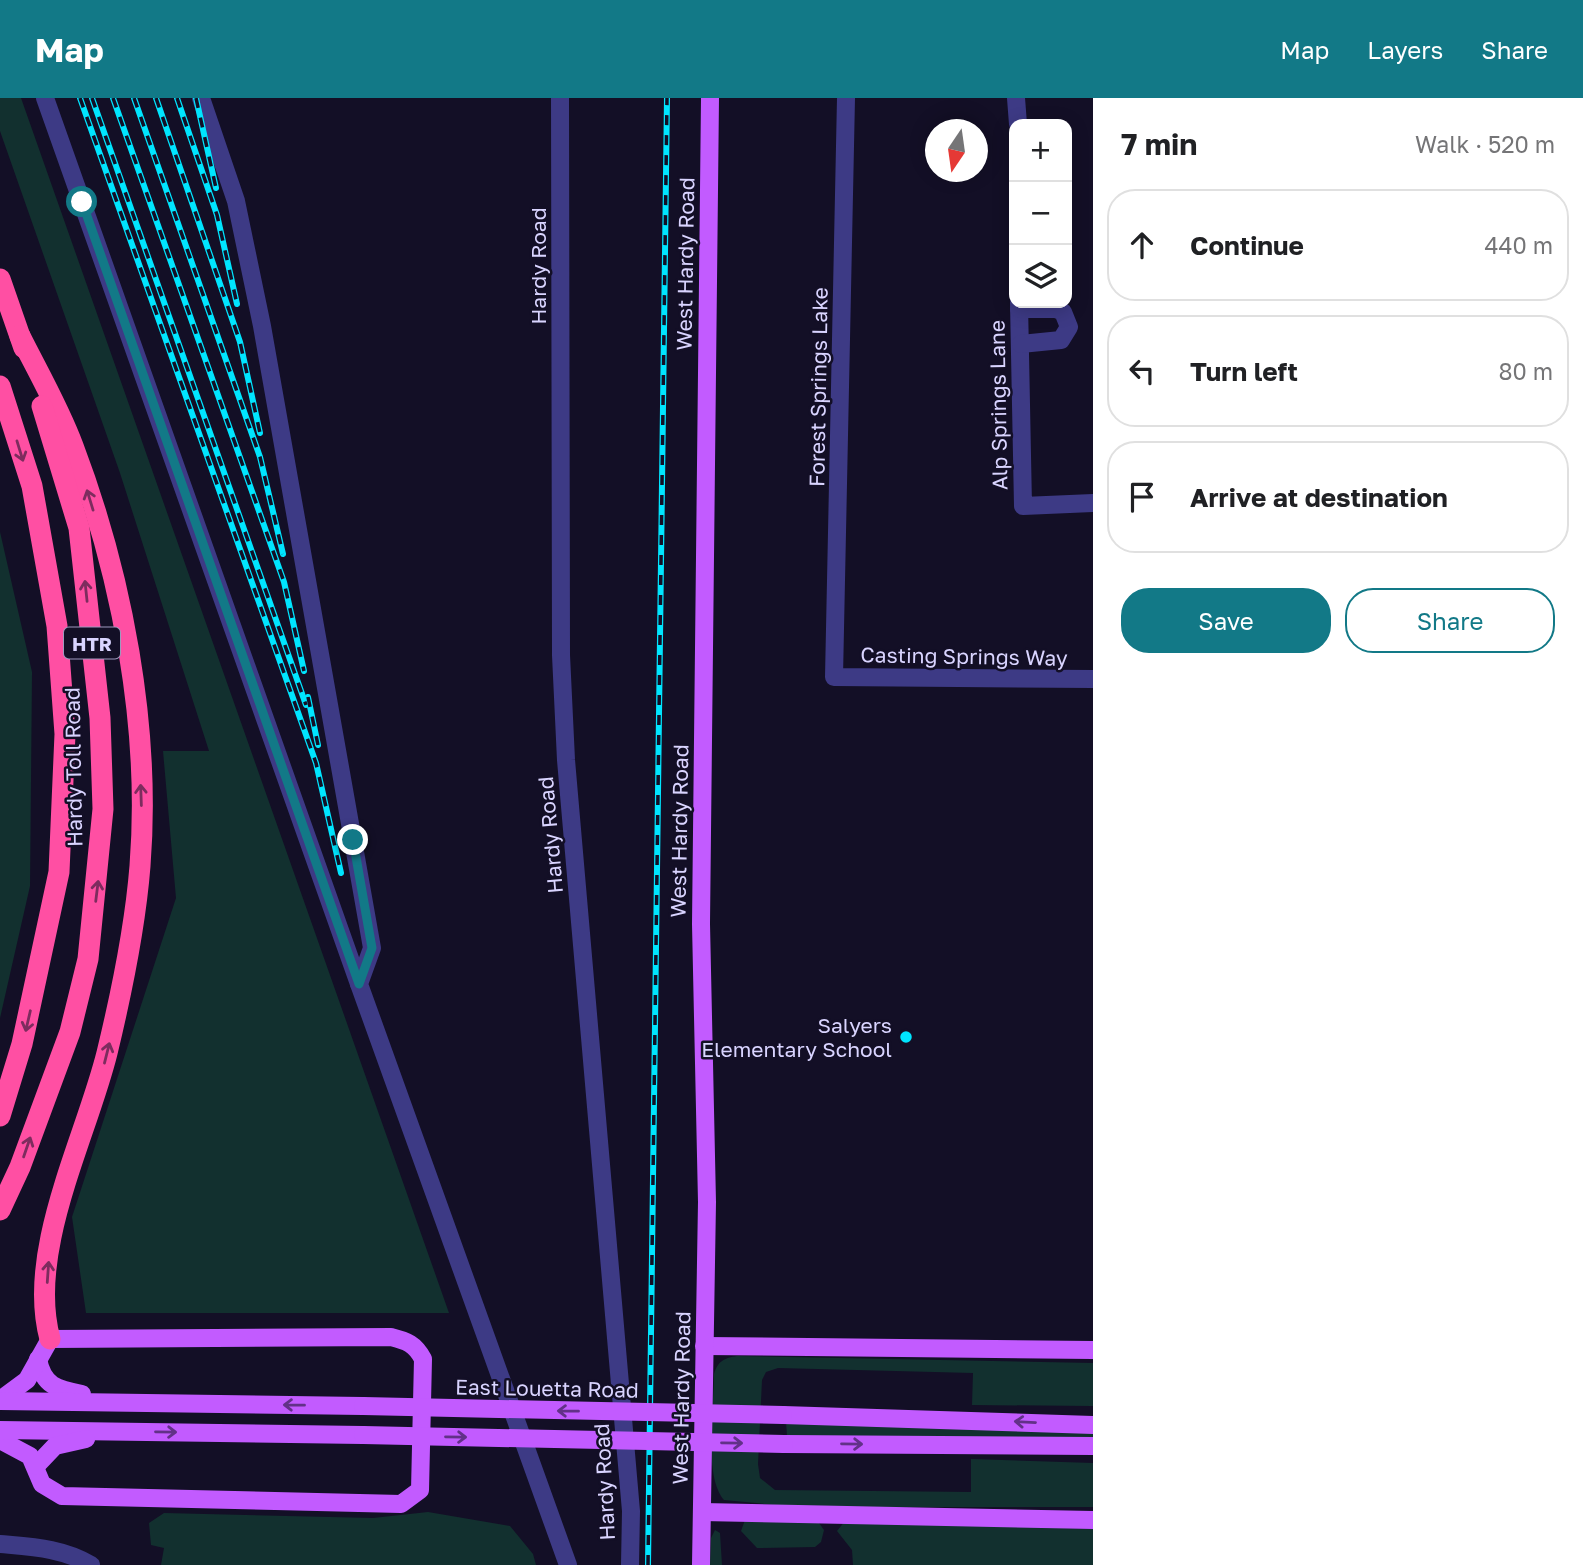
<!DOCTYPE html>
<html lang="en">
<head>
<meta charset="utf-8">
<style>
	:root { --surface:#fff; --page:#f2f2f2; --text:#202124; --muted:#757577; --line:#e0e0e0; --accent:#127987 }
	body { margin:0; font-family:"Golos Text",sans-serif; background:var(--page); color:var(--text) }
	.controls { position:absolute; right:21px; top:21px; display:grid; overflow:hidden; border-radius:14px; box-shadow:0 4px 18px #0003 }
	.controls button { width:63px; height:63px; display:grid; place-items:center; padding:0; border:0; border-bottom:2px solid var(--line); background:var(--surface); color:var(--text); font:35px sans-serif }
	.compass { position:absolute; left:925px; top:21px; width:63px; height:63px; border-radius:50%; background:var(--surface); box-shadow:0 4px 18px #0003; rotate:193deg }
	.stop { position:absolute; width:21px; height:21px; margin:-16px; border:5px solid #127987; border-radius:50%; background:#fff }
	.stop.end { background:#127987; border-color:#fff; box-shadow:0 2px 7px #0008 }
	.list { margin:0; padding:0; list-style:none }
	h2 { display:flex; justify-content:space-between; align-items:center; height:91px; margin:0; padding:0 28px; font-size:30px }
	h2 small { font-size:23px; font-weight:400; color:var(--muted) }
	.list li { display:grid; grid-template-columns:46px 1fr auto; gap:21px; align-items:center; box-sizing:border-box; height:112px; margin:0 14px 14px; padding:0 14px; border:2px solid var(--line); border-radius:28px }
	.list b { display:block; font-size:26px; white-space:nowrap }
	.list em { font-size:23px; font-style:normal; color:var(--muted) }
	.actions { display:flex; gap:14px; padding:21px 28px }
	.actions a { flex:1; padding:16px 0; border:2px solid var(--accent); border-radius:28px; text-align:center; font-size:24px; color:var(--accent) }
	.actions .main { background:var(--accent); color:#fff }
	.icon { flex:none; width:38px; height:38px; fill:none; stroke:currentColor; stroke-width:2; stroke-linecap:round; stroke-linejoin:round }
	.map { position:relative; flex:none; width:1093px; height:1467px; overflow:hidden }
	header { display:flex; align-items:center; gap:42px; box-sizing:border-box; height:98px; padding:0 35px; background:var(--accent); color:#fff }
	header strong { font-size:33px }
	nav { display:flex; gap:38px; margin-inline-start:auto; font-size:24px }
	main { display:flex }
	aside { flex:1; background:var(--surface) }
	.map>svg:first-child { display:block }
	.green { fill:#12302f }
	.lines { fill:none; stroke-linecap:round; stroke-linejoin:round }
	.minor { stroke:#3d3a85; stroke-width:18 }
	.major { stroke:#c25bff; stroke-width:18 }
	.highway { stroke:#ff4fa3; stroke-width:21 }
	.rail-casing { stroke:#00e5ff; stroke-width:6 }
	.rail { stroke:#130f26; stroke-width:3.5; stroke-dasharray:10; stroke-linecap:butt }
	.major-bridge { stroke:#c25bff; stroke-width:18 }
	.oneway { stroke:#7d2c5e }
	.oneway2 { stroke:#623188 }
	.route { stroke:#127987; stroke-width:9 }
	.poi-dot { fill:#00e5ff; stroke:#130f26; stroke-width:2.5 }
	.labels { text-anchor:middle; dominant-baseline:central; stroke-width:5; stroke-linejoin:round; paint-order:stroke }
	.shield { fill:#130f26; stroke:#9e99be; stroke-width:2 }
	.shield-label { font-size:19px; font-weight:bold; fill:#d9d4ff }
	.street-label { font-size:21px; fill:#d9d4ff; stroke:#130f26 }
	.poi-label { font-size:21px; fill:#d9d4ff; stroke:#130f26; text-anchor:end }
</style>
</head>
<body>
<header>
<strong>Map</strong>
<nav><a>Map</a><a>Layers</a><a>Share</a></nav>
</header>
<main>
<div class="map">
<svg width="1093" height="1467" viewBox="0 0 1093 1467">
	<rect width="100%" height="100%" fill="#130f26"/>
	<g class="green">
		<polygon points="0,0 21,0 449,1215 86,1215 72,1119 176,800 163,653 209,653 120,375 0,33"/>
		<polygon points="0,434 32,574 30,788 0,920"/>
		<path d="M737,1258L1093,1265V1308L972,1307L973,1275L778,1270L766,1274L762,1282L758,1366L760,1380L775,1392L971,1394V1361L1093,1365V1409H874L776,1407L724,1402C703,1377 714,1309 714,1276C718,1263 724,1260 737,1258Z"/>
		<polygon points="786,1323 1093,1333 1093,1340 787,1338"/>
		<polygon points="428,1414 510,1428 533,1456 536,1467 161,1467 164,1450 151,1447 149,1425 164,1415 373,1420"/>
		<polygon points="745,1422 819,1425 824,1432 821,1444 815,1449 757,1450 741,1433"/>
		<polygon points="845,1423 1093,1431 1093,1467 853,1467 852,1452 837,1433"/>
		<polygon points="715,1432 720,1435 722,1467 710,1467 711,1440"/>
	</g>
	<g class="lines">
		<g class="minor">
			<polyline points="45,0 359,886"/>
			<polyline points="201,0 236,103 262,228 372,850 359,886 568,1467"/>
			<polyline points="560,0 561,557 566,662 631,1413 630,1467"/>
			<polyline points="846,0 834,579 1093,581"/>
			<polyline points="1016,0 1018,26"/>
			<polyline points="1019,205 1023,408 1093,405"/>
			<polyline points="1019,211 1056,211 1063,214 1069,229 1061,242 1021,246"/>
			<path d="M0,1446C33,1449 62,1450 91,1467"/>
		</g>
		<g class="major">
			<polyline points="704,1248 1093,1252"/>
			<path d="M38,1261C43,1288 57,1291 82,1296"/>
			<path d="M0,1302L27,1282L50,1241L391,1239C407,1243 415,1246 423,1261L420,1392L401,1406L62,1398L42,1386L30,1358L0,1342"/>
			<polyline points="0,1303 363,1308"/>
			<polyline points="783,1317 1093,1327"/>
			<polyline points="0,1332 363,1337"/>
			<polyline points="784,1346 1093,1348"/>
			<polyline points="36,1368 55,1348 86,1341"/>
			<polyline points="702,1414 1093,1422"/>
			<polyline points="701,1467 707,1104 701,826 710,0"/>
		</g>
		<g class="highway">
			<polyline points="0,181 24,250"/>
			<path d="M20,238C38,274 59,310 73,348C122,477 151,629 140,768C135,831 122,893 107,955C86,1040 26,1153 50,1241"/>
			<polyline points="0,288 32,388 57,528 65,636 59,774 22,946 0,1018"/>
			<polyline points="0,1112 20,1069 70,934 88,861 103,711 100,620 79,430 42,308"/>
		</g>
		<g class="rail-casing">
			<g id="rail">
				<polyline points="80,0 316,665 341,775"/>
				<polyline points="92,0 306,607"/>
				<polyline points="113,0 284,484 304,573"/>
				<polyline points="134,0 260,359 283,456"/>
				<polyline points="156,0 240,244 260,335"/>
				<polyline points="177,0 217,117 237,206"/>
				<polyline points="196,0 216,90"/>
				<polyline points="308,599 318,647"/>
				<polyline points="648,1467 667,0"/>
			</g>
		</g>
		<use href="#rail" class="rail"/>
		<g class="major-bridge">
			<polyline points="363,1308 783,1317"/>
			<polyline points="363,1337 784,1346"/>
		</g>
	</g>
	<defs><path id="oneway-shaft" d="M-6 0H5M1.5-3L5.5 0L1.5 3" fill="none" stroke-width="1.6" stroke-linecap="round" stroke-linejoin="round" transform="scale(1.75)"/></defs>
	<g class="oneway">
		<use href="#oneway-shaft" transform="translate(20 353) rotate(73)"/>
		<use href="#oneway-shaft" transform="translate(90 402) rotate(-107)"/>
		<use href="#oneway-shaft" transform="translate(86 493) rotate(-96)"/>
		<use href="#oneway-shaft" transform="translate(141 697) rotate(-92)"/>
		<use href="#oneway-shaft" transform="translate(97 793) rotate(-83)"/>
		<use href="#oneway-shaft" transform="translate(28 923) rotate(103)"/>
		<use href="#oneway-shaft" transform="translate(107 955) rotate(-76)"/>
		<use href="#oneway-shaft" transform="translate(27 1049) rotate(-71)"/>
		<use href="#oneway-shaft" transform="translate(48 1174) rotate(-86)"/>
	</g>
	<g class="oneway2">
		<use href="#oneway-shaft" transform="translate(294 1307) rotate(-179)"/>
		<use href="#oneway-shaft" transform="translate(568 1313) rotate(-179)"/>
		<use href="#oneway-shaft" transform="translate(1025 1324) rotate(-177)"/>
		<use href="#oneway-shaft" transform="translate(166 1334) rotate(1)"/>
		<use href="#oneway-shaft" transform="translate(456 1339) rotate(1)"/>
		<use href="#oneway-shaft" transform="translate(732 1345) rotate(1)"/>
		<use href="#oneway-shaft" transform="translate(852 1346) rotate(1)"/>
	</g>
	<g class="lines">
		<polyline class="route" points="82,104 359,886 372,850 353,742"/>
	</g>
	<circle class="poi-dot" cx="906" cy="939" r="7"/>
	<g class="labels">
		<rect class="shield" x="64" y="529.5" width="56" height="31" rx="5"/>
		<g class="shield-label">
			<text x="92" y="545">HTR</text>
		</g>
		<g class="street-label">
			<text transform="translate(685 166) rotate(-89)">West Hardy Road</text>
			<text transform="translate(538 168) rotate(-90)">Hardy Road</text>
			<text transform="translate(818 289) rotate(-89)">Forest Springs Lake</text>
			<text transform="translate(998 307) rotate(-91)">Alp Springs Lane</text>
			<text transform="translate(964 558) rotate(1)">Casting Springs Way</text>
			<text transform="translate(73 669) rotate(-91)">Hardy Toll Road</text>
			<text transform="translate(679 733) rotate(-89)">West Hardy Road</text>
			<text transform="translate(550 737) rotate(-95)">Hardy Road</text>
			<text transform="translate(547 1290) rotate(1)">East Louetta Road</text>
			<text transform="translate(681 1300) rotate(-89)">West Hardy Road</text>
			<text transform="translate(604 1384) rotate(-93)">Hardy Road</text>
		</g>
		<g class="poi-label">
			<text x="892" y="927">Salyers<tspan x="892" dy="24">Elementary School</tspan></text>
		</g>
	</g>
</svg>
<div class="controls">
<button>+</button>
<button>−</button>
<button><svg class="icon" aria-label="layers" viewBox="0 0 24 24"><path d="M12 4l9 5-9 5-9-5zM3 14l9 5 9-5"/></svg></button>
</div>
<svg class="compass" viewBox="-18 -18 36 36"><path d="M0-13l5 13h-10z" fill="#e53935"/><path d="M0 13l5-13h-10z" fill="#757577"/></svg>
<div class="stop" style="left:82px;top:104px"></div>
<div class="stop end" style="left:353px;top:742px"></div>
</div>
<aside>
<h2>7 min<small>Walk · 520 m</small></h2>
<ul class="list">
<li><svg class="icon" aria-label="ahead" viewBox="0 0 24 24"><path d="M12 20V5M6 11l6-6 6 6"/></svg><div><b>Continue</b></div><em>440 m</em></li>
<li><svg class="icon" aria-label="left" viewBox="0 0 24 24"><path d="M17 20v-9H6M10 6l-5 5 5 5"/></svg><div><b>Turn left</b></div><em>80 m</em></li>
<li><svg class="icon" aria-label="arrive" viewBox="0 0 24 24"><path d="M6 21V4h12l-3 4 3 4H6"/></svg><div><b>Arrive at destination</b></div></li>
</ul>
<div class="actions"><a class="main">Save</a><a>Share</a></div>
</aside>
</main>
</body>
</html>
